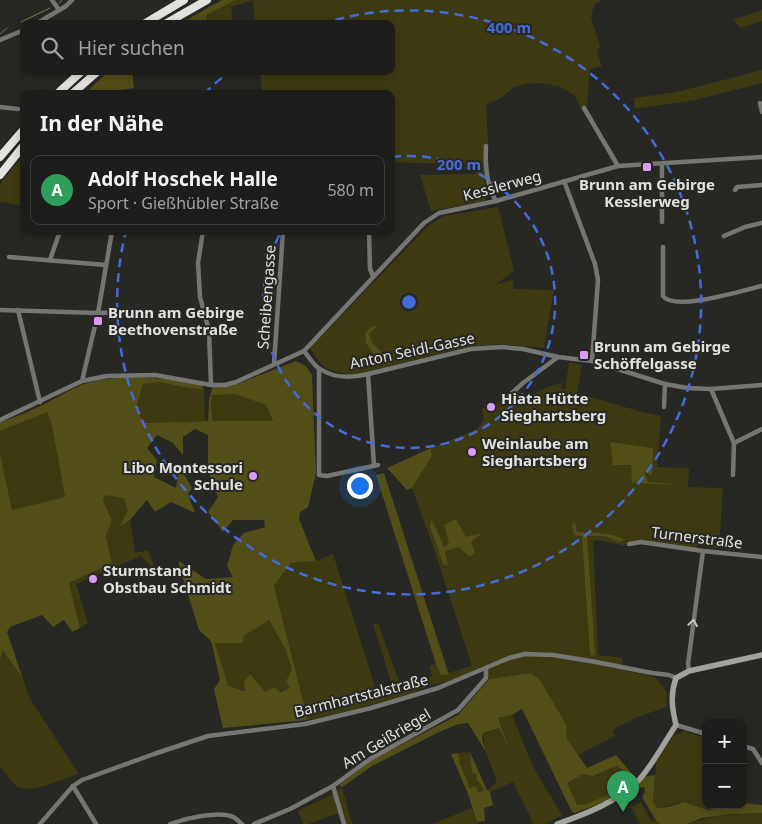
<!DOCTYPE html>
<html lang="de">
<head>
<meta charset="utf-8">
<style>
	:root { --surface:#1d1d1b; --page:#252624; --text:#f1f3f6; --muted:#a0a2a3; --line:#3b3b3a; --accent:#2563eb }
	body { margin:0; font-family:"Noto Sans",sans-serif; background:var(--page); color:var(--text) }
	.controls { position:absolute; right:15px; bottom:15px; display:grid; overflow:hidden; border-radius:10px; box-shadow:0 2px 8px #0003 }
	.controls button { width:45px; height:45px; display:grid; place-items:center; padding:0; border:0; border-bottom:1px solid var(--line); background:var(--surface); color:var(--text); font:25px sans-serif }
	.you { position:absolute; left:359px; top:485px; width:18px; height:18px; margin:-12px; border:4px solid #fff; border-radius:50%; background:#1a73e8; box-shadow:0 0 0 8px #1a73e833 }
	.badge { display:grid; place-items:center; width:32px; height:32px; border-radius:50%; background:var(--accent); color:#fff; font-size:16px; font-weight:700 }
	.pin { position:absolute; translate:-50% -41px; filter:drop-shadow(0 1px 2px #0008) }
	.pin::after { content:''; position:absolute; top:26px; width:18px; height:15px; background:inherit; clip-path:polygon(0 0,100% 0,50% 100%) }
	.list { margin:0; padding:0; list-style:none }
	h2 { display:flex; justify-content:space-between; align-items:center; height:65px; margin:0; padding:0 20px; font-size:21px }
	h2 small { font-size:16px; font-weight:400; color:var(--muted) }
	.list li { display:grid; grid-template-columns:32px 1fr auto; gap:15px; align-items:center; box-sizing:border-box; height:70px; margin:0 10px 10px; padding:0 10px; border:1px solid var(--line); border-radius:10px }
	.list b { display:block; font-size:19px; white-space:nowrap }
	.list p { margin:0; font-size:16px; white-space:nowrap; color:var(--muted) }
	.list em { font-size:16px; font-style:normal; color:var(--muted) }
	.icon { flex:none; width:28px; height:28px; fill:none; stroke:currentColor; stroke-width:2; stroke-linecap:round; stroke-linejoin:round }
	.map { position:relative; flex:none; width:762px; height:824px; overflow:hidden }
	.search { position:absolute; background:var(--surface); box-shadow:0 2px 8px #0003; left:20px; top:20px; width:375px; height:55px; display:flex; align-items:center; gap:12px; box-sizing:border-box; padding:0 18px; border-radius:10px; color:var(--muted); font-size:19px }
	.panel { position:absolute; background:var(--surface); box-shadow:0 2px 8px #0003; left:20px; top:90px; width:375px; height:145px; border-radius:10px }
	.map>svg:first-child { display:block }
	.green { fill:#3d3a11 }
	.forest { fill:#524e17; fill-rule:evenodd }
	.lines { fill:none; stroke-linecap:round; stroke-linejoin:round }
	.stream { stroke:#807b34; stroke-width:1 }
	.minor { stroke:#757573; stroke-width:4.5 }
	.secondary { stroke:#a1a19e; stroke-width:5.5 }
	.motorway { stroke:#e3e2df; stroke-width:8 }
	.oneway { stroke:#c6c6c4 }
	.ring { fill:none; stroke:#446bd9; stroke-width:2.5; stroke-dasharray:9 6 }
	.poi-dot { fill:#da9af6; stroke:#272724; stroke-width:2 }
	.labels { text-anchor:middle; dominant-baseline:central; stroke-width:4; stroke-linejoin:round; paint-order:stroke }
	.poi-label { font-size:15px; font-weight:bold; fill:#e1e1df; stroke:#272724; text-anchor:start }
	.street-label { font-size:15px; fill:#e1e1df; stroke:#272724 }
	.centre { fill:#446bd9; stroke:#272724; stroke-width:2.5 }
	.ring-label { font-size:15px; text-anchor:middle; font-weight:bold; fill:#446bd9; stroke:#272724; stroke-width:4; stroke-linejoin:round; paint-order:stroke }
</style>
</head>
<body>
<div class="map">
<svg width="762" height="824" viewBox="0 0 762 824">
	<rect width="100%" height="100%" fill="#272724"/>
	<g class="green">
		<polygon points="236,0 602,0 594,5 591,17 600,46 597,52 602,66 590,69 586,118 575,96 559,86 538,83 525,84 514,87 501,98 486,105 488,144 484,146 485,201 431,211 420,175 476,174 477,165 391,162 391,94 317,94 291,91 291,94 262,94 260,71 391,71 391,24 255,24 253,0 231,7 233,24 208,24 206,15"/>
		<polygon points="762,10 762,21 741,28 733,20"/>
		<polygon points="762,70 762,83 695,100 635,109 634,98 677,92"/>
		<polygon points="24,154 24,206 1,202 0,204 0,184"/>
		<path d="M498,207L514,271L495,285L513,280L514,289L554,290L544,348L498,344L467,347L353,375C328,372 323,369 310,348L429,225L444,216Z"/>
		<polygon points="569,362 582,365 577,393 642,412 661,416 657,467 689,468 688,487 723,488 719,548 697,545 697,549 627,541 626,546 600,540 593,541 598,655 622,658 623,670 655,677 667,692 666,707 638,717 612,730 615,736 578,755 566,737 531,673 489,679 483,666 455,679 428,686 406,695 353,710 308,720 274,584 291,563 316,561 333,554 378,696 394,692 373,624 378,623 403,692 425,682 432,675 429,666 436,664 441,675 472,666 435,552 412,488 432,456 431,448 477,429 484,420 482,409 498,403 518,390 524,399 548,387 561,383 562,389 565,390"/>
		<polygon points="159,382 188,388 204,389 205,421 144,423 136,408 143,384"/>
		<polygon points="212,394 235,394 266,405 273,421 213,421 211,406"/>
		<polygon points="47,411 51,422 65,498 12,510 0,453 0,431"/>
		<polygon points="105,494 124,497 129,510 121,525 130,520 135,553 148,550 157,573 141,556 76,584 88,623 80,628 69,583 112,563 106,536 112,520 103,501"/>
		<path d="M268,619L286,651L292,669L286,681L290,688C270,695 248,692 227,686L215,643H241L245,635Z"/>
		<path d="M3,649L23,679L30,699L79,774C64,778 33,794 18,787C12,784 5,772 0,766V660Z"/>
		<polygon points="512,715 534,769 562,815 545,824 532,824 530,816 513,782 490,792 487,791 497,782 486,752 483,733 499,728 507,741 498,718"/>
		<path d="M684,731L706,738V805H717V809C705,810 696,804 685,803C679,802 665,807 657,808L653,801L656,762L674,735Z"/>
		<path d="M470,752L472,772L478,774L476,779L484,789L478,794C465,786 460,768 458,753Z"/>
		<polygon points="617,766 633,779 616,795 612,793 587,804 576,805 566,783 583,774 594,776"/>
		<polygon points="342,787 352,824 343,824 339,813 308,824 303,824 298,811 331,795"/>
		<polygon points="641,802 651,821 647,823 655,820 656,822 661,824 640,824 631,807"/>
		<polygon points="472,808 478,824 432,824"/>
		<path d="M762,813V824H687C711,815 736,814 762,813Z"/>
	</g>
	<g class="forest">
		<polygon points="222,0 236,0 206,15 208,24 179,24"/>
		<polygon points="109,71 132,71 134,88 117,91 114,94 84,94"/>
		<polygon points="378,326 369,334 373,344 392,362 389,364 380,363 366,343 365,333 371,327"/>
		<path d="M296,361L306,366L312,375L316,473L308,507L300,512L299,519L316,561L291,563L274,585L308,720L223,728L214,689L220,680L211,641L199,630L179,566V561L206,579L233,577L227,566L233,545L244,533L265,527L264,520H233L223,532L208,512L218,497L208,471V435L195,429L183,437V455L173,443L157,435L147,448L157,460L154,477L176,488L179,466L192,488L188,494L195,513L171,502L155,512L147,500L130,520L120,526L128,510L124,498L105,495L103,501L112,520L106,536L112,563L69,583L80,628L72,632L64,620L53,627L42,615L10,627L7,632L23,679L3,650L0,660V453L12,510L65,497L51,422L47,412L0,431V422C17,417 35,409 50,401C60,396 71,389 81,385C117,372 164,378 201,384L204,389L188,388L159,382L143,384L136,408L144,423L208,421L209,399L213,386H232ZM235,394L266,405L273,421H213L211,406L212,395ZM269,620L286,651L292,669L286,681L290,688L280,692L274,687L265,692L250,674L244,682L245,691L228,686L215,643H242L245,635Z"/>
		<polygon points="610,442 653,448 652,475 644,472 648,482 682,485 632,483 631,465 613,465"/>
		<polygon points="431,448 432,456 412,488 407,490 387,468"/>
		<polygon points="384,473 449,675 441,675 436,664 376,475"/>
		<polygon points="456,519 466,537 482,533 471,542 475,552 470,557 459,547 445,551 448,566 443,564 430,526 432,520 444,547 449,543 444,525"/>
		<path d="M575,523L577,532C594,533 610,532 625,540L618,542L606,536H587L595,656L590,655L582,536L574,535L572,524Z"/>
		<polygon points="531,673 540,680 567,726 566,737 587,768 616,755 634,776 633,779 617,766 593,776 583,774 567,783 577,805 587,804 612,793 616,795 599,804 575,813 572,812 522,709 512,715 498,718 508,745 499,728 483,733 482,738 486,752 468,723 459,724 441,731 372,766 342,787 339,785 372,760 458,715 489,679"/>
		<polygon points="470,752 487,790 490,792 493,805 484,808 485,821 477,822 468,794 451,754 458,753 460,764 470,788 475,786 479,793 484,789 476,779 477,774 472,773"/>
		<polygon points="655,775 653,801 657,808 668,807 684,802 709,810 731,805 743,805 743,803 762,805 762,813 732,814 702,818 687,824 661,824 657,822 642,797 645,792 644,787 630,790 644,777"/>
	</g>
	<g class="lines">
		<g class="stream">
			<polyline points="59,3 62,0"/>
			<polyline points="21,22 50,8"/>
			<polyline points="0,34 7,28"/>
		</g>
		<g class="minor">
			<polyline points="52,0 59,10"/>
			<polyline points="36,24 66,6 72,0"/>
			<polyline points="0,40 24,30"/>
			<polyline points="760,103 762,112"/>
			<polyline points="0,107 18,109"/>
			<polyline points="584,108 618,166"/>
			<path d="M486,146C485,165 486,185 496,201"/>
			<polyline points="564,181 595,264 598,280 592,361"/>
			<polyline points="735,190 737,187 762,185"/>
			<polyline points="662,222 662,164"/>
			<polyline points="203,231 198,263 200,297 209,331 211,385"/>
			<polyline points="369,231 370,269 373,276"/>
			<polyline points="724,236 745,227 762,223"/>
			<path d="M663,247V296C674,312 744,290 762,286"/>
			<polyline points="9,257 106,265"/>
			<polyline points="50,260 60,231"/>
			<polyline points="0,310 98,313 143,312"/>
			<polyline points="18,310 40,402"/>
			<path d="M304,351C309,357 314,366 320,369C335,379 352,378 368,374L471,349L501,347L523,349L558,357L592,361L665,384L687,388L711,389L762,385"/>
			<polyline points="274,364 283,231"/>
			<polyline points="319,369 319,475 327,476 378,465"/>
			<polyline points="368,374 374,466"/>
			<polyline points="82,381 98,313 112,231"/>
			<polyline points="711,389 734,443 762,429"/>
			<polyline points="504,400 523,383 558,357"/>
			<polyline points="664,407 665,384"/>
			<polyline points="0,420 82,381 107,376 155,375 211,385 225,385 236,382 304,351 424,223 439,213 496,201 618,166 762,157"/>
			<polyline points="733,475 734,443"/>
			<polyline points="629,544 641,542 703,551 762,557"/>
			<polyline points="689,671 688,664 703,551"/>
			<polyline points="676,725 706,734"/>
			<polyline points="743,746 753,749 762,763"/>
			<polyline points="73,786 96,824"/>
			<polyline points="333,786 344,824"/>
			<polyline points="40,824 73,786 82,780 154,754 208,736 305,724 371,708 438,688 509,658 525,654 553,655 596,662 652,673 669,675 676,678"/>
			<path d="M170,824C184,819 219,810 233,817C236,818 239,822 242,824"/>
			<polyline points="254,824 290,809 333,786 370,759 458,710 486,678 486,669"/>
		</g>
		<path class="secondary" d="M557,824C586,814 617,802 639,780C653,764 664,743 676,725C672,708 670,695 676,678L689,671L762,655"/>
		<g class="motorway">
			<polyline points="144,24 184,0"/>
			<polyline points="165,24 207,0"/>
			<polyline points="57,94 82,71"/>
			<polyline points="72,94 98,71"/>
			<polyline points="0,157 24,129"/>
			<polyline points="0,175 24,145"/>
		</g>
	</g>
	<defs><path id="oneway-chevron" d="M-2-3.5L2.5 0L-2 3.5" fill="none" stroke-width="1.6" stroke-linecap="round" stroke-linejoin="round" transform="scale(1.25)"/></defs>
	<use class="oneway" href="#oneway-chevron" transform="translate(693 623) rotate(-82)"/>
	<g class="ring">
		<path d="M392 157A146 146 0 1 1 281 232"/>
		<path d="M204 94A292 292 0 0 1 229 72M321 24A292 292 0 1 1 126 231"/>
	</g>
	<g class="poi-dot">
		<rect x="642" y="162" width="10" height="10" rx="2.5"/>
		<rect x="93" y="316" width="10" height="10" rx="2.5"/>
		<rect x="579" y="350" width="10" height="10" rx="2.5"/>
		<circle cx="491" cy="407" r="5"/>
		<circle cx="472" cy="452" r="5"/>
		<circle cx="253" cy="476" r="5"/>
		<circle cx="93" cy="579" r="5"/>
	</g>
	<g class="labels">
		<g class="poi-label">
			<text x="647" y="184" text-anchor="middle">Brunn am Gebirge<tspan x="647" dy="17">Kesslerweg</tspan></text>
			<text x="108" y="312">Brunn am Gebirge<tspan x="108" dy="17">Beethovenstraße</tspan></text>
			<text x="594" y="346">Brunn am Gebirge<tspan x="594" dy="17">Schöffelgasse</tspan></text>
			<text x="501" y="398">Hiata Hütte<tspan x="501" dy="17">Sieghartsberg</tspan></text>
			<text x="482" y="443">Weinlaube am<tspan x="482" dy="17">Sieghartsberg</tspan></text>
			<text x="243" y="467" text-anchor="end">Libo Montessori<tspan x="243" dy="17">Schule</tspan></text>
			<text x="103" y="570">Sturmstand<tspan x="103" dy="17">Obstbau Schmidt</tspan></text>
		</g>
		<g class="street-label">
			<text transform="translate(502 185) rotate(-15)">Kesslerweg</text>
			<text transform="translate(266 297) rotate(-86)">Scheibengasse</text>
			<text transform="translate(412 350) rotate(-12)">Anton Seidl-Gasse</text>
			<text transform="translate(697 537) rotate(7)">Turnerstraße</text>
			<text transform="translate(361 695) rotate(-14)">Barmhartstalstraße</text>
			<text transform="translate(386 738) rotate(-31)">Am Geißriegel</text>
		</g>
	</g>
	<circle cx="409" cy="302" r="8" class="centre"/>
	<g class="ring-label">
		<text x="509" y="33">400 m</text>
		<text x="459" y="170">200 m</text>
	</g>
</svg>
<div class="controls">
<button>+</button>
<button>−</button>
</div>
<div class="you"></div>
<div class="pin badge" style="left:623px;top:812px;background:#2e9e5b">A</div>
<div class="search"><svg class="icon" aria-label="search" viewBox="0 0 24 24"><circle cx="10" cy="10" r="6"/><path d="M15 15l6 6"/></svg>Hier suchen</div>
<section class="panel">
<h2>In der Nähe<small></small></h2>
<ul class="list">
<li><span class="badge" style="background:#2e9e5b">A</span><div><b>Adolf Hoschek Halle</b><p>Sport · Gießhübler Straße</p></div><em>580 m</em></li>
</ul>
</section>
</div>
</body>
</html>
